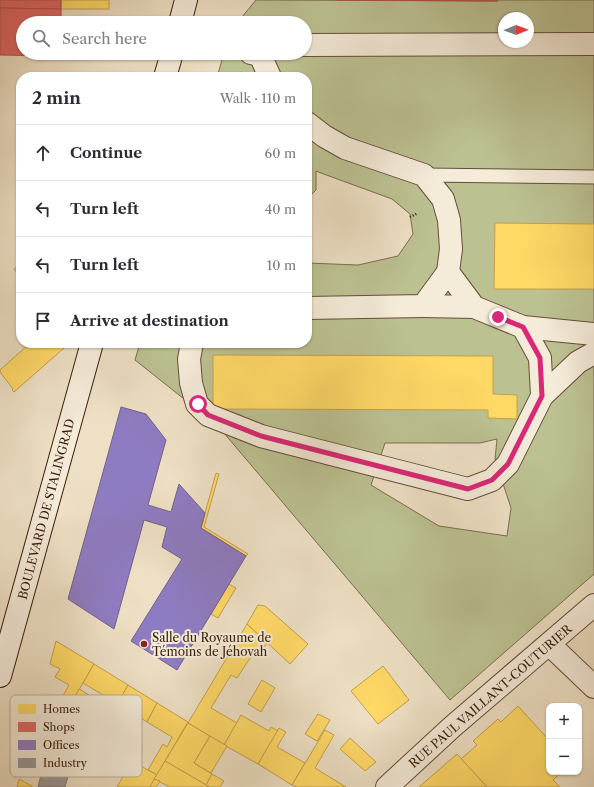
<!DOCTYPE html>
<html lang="en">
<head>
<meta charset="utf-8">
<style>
	:root { --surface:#fff; --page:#f7f7f7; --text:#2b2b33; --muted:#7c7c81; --line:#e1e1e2 }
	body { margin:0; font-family:"Libre Caslon Text",serif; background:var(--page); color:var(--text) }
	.controls { position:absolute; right:12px; bottom:12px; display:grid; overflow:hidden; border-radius:8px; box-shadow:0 1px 3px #0004 }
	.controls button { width:36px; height:36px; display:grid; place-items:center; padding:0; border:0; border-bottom:1px solid var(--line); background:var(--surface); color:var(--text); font:20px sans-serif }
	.compass { position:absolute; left:498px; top:12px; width:36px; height:36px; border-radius:50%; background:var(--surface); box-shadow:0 1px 3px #0004; rotate:89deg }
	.stop { position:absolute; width:12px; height:12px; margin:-9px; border:3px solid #db2777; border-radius:50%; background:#fff }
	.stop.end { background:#db2777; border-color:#fff; box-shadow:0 1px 4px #0008 }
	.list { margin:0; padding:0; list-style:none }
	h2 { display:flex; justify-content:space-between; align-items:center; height:52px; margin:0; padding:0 16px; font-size:17px }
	h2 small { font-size:13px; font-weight:400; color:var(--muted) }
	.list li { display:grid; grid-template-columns:26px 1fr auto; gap:12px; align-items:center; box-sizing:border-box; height:56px; padding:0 16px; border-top:1px solid var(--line) }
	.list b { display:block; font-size:15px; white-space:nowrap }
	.list em { font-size:13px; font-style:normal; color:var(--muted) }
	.icon { flex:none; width:22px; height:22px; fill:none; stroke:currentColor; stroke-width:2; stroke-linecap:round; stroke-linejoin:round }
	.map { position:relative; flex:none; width:594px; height:787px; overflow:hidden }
	.search { position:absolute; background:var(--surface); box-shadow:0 1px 3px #0004; left:16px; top:16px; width:296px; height:44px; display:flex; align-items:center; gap:10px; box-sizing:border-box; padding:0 14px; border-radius:22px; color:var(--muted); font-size:15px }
	.panel { position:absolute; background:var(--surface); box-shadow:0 1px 3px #0004; left:16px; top:72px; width:296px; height:276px; border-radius:16px }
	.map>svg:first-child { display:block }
	.green { fill:#bcc192; stroke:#7a6e4e; fill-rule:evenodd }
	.homes { fill:#ffd966; stroke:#c4a04a }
	.shops { fill:#e06666; stroke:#ae504a }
	.offices { fill:#8e7cc3; stroke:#745f8c }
	.industry { fill:#999; stroke:#7c746e }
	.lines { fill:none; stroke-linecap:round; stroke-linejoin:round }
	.lane-casing { stroke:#664d39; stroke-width:15 }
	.street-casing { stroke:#664d39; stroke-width:24 }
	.secondary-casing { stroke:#391c0a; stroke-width:24 }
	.path { stroke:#391c0a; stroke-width:2.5; stroke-dasharray:1 2; stroke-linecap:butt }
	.lane { stroke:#f4ebd9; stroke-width:13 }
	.street { stroke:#f4ebd9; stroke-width:22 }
	.secondary { stroke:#f4ebd9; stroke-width:22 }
	.route { stroke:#db2777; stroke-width:5 }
	.poi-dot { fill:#8f2418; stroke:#f4ebd9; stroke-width:1.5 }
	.labels { text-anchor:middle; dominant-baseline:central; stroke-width:4; stroke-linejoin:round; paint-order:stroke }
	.street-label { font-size:12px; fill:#391c0a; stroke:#f4ebd9 }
	.poi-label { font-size:12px; fill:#391c0a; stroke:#f4ebd9; text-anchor:start }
	.key { fill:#f4ebd9; stroke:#bcad9b; stroke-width:1 }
	.key-label { font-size:11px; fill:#391c0a }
</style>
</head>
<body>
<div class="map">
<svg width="594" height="787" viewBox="0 0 594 787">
	<rect width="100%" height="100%" fill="#eee0c5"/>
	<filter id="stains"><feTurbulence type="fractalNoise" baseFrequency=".005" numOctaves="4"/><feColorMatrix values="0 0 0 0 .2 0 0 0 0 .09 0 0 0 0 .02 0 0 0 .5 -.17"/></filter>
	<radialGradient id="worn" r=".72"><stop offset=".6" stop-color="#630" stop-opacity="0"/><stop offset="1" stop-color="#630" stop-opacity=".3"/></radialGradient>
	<path class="green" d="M256,0L497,1L498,0H594V574L450,700L218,426L135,360L140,343H307V263L358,265L398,256L413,234L410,214L392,199L321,173L316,171V190L307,199V77H217L224,53H305V23H237ZM504,18H528V42H504ZM497,439L495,459L511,508L507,536L439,526L371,485L385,443H480Z"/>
	<g class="homes">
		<rect x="61" y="0" width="48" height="9"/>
		<polygon points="495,223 594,224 594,289 494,289"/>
		<polygon points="21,264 21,278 14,269"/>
		<polygon points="30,343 65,343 64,348 14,392 12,390 13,389 0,372 0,370"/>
		<polygon points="213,355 493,356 493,394 517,395 517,419 488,418 488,410 213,409"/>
		<polygon points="216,473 219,474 204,527 248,554 246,556 201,528"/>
		<polygon points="229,584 236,588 218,618 211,614"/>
		<polygon points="258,605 265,606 308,644 290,664 247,624"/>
		<polygon points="247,624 267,643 257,658 252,655 237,678 231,675 211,708 237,723 224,745 188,723"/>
		<polygon points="56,641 94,664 65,714 56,708 69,685 55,677 60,669 50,664"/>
		<polygon points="94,664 128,685 118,704 83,683"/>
		<polygon points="383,666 409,700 378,724 351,691"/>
		<polygon points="262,680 275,688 261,712 248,704"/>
		<polygon points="128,685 157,703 147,722 131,712 127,719 115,723 109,719"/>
		<polygon points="79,689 89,695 75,719 65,714"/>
		<polygon points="157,703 188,722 157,775 148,770 163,744 167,747 172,737 147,722"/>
		<polygon points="518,706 549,740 549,772 562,772 553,780 560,787 487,787 461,759 477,745 473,741 498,719 501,722"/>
		<polygon points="318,714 330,720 317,741 305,734"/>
		<polygon points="241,715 269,731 271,727 278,731 258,764 224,745"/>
		<polygon points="188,723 210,736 194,763 212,774 206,785 165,761"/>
		<polygon points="279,728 286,732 277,747 305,763 292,785 258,764"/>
		<polygon points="325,730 334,735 315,768 346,787 297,787 292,785"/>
		<polygon points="210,736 227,746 211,773 194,763"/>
		<polygon points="350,738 376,762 365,771 340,749"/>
		<polygon points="457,754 487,787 419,787 434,774"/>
		<polygon points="132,761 157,775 150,787 117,787"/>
		<polygon points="165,761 203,783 210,787 170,787 154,779"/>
		<polygon points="212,774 224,781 220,787 210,787 206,785"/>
		<polygon points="19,779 32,786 32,787 17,787"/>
		<polygon points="154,779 160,781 156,787 150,787"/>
	</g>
	<g class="shops">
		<polygon points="0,0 61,0 61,9 0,8"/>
		<polygon points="337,0 498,0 498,1"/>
		<polygon points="0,8 61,9 61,23 23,23 23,53 61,53 61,56 0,55"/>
	</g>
	<polygon class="offices" points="121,407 146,414 166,440 148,505 171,512 179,484 205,513 201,528 246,556 177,670 131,641 182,559 162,547 167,527 144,520 114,629 68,599"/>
	<polygon class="industry" points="55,718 80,732 65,787 38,787"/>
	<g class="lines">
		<g class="lane-casing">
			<polyline id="lane" points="424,175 594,177"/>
		</g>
		<g class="street-casing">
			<g id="street">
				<polyline points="305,45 594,44"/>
				<polyline points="251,53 260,55 270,77"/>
				<polyline points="307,123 324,136 345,148 424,175 443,199 449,220 451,249 448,272 474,307 523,327 594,334"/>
				<polyline points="423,306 474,307"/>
				<polyline points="307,308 423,306 448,272"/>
				<polyline points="192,343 189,359 191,383 197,404 208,415 261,436 468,489 492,480 508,464 542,396 540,358 523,327"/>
				<polyline points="542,396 578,362 594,353"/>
				<polyline points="549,644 594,687"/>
				<polyline points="387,787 452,727 594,605"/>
			</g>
		</g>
		<g class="secondary-casing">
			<g id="secondary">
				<polyline points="180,23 186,0"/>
				<polyline points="165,77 172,53"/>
				<polyline points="0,676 92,343"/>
			</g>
		</g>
		<polyline class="path" points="410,217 418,213"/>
		<use href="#lane" class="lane"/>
		<use href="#street" class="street"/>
		<use href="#secondary" class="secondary"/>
	</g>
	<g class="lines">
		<polyline class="route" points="198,404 208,415 261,436 468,489 492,480 508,464 542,396 540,358 523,327 498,317"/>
	</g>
	<circle class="poi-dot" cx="144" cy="644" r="4"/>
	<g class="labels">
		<g class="street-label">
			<text transform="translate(46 509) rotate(-75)">BOULEVARD DE STALINGRAD</text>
			<text transform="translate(490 696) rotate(-41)">RUE PAUL VAILLANT-COUTURIER</text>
		</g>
		<g class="poi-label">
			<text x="152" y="637">Salle du Royaume de<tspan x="152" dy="14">Témoins de Jéhovah</tspan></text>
		</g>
	</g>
	<rect x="10" y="695" width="132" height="82" rx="6" class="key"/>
	<rect x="18" y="704" width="18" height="10" fill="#ffd966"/>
	<rect x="18" y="722" width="18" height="10" fill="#e06666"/>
	<rect x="18" y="740" width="18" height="10" fill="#8e7cc3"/>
	<rect x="18" y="758" width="18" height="10" fill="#999"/>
	<g class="key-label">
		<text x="43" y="713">Homes</text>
		<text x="43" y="731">Shops</text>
		<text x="43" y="749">Offices</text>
		<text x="43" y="767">Industry</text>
	</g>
	<rect width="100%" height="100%" filter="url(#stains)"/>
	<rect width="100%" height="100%" fill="url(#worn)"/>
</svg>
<div class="controls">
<button>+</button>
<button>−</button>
</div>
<svg class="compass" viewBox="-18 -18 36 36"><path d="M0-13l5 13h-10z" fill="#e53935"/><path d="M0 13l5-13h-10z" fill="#7c7c81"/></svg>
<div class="stop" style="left:198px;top:404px"></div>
<div class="stop end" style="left:498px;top:317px"></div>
<div class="search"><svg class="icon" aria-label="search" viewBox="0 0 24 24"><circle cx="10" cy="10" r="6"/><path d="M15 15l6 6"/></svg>Search here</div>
<section class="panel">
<h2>2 min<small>Walk · 110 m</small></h2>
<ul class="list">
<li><svg class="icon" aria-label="ahead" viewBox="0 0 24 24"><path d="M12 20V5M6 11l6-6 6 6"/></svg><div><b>Continue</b></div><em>60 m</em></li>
<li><svg class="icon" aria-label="left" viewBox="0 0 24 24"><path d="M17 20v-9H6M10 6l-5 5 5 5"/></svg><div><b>Turn left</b></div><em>40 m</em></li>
<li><svg class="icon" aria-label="left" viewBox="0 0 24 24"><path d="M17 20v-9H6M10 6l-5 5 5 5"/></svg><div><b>Turn left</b></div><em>10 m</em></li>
<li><svg class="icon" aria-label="arrive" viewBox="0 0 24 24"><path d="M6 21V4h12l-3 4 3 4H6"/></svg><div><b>Arrive at destination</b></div></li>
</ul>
</section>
</div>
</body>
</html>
